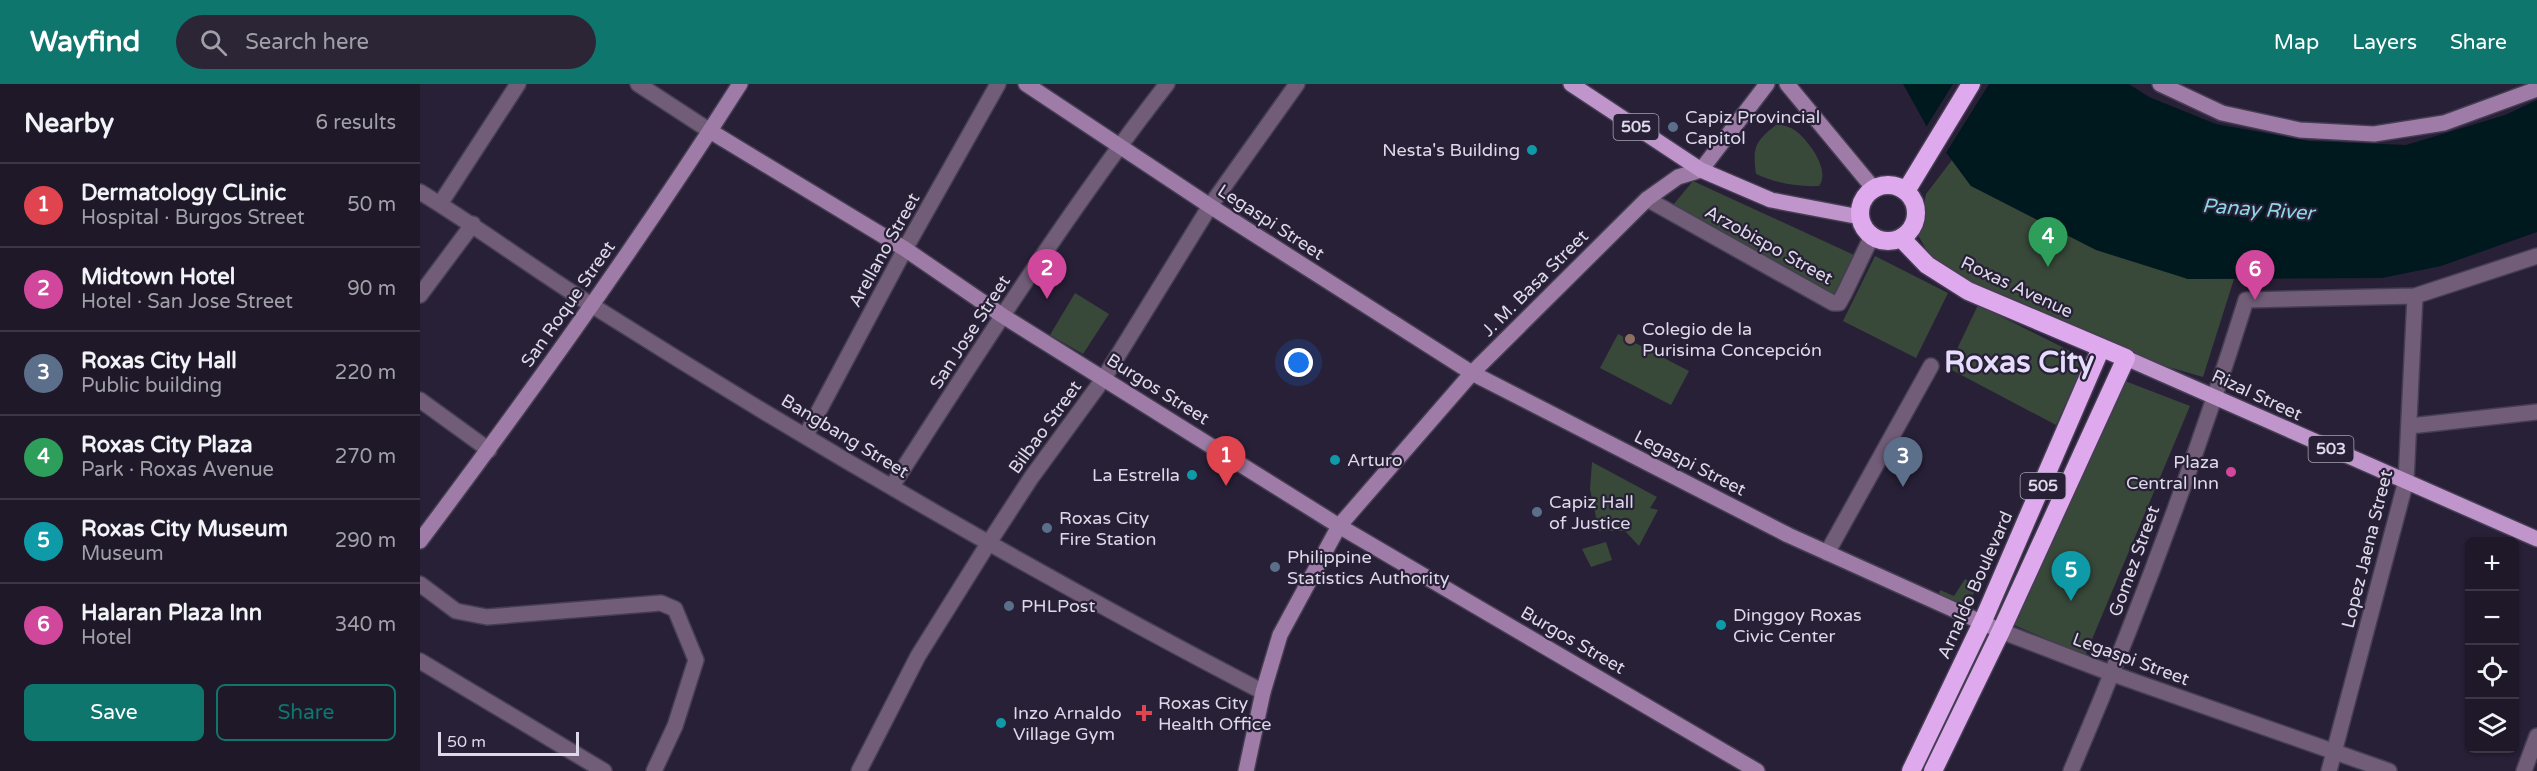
<!DOCTYPE html>
<html lang="en">
<head>
<meta charset="utf-8">
<style>
	:root { --surface:#1e1829; --page:#2b2535; --text:#f1f3f6; --muted:#a1a0a8; --line:#3c3746; --accent:#0f766e }
	body { margin:0; font-family:"Varela Round",sans-serif; background:var(--page); color:var(--text) }
	.controls { position:absolute; right:18px; bottom:18px; display:grid; overflow:hidden; border-radius:9px; box-shadow:0 2px 4px #0004 }
	.controls button { width:54px; height:54px; display:grid; place-items:center; padding:0; border:0; border-bottom:2px solid var(--line); background:var(--surface); color:var(--text); font:30px sans-serif }
	.scale { position:absolute; left:18px; bottom:15px; width:141px; box-sizing:border-box; padding-left:6px; border:3px solid #ddd9e8; border-top:0; font-size:16px; line-height:21px; white-space:nowrap; color:#ddd9e8; -webkit-text-stroke:4px #282037; paint-order:stroke }
	.you { position:absolute; left:879px; top:279px; width:21px; height:21px; margin:-15px; border:4px solid #fff; border-radius:50%; background:#1a73e8; box-shadow:0 0 0 9px #1a73e833 }
	.badge { display:grid; place-items:center; width:39px; height:39px; border-radius:50%; background:var(--accent); color:#fff; font-size:20px; font-weight:700 }
	.pin { position:absolute; translate:-50% -50px; filter:drop-shadow(0 2px 3px #0008) }
	.pin::after { content:''; position:absolute; top:32px; width:21px; height:18px; background:inherit; clip-path:polygon(0 0,100% 0,50% 100%) }
	.list { margin:0; padding:0; list-style:none }
	h2 { display:flex; justify-content:space-between; align-items:center; height:78px; margin:0; padding:0 24px; font-size:26px }
	h2 small { font-size:20px; font-weight:400; color:var(--muted) }
	.list li { display:grid; grid-template-columns:39px 1fr auto; gap:18px; align-items:center; box-sizing:border-box; height:84px; padding:0 24px; border-top:2px solid var(--line) }
	.list b { display:block; font-size:22px; white-space:nowrap }
	.list p { margin:0; font-size:20px; white-space:nowrap; color:var(--muted) }
	.list em { font-size:20px; font-style:normal; color:var(--muted) }
	.actions { display:flex; gap:12px; padding:18px 24px }
	.actions a { flex:1; padding:14px 0; border:2px solid var(--accent); border-radius:9px; text-align:center; font-size:21px; color:var(--accent) }
	.actions .main { background:var(--accent); color:#fff }
	.icon { flex:none; width:33px; height:33px; fill:none; stroke:currentColor; stroke-width:2; stroke-linecap:round; stroke-linejoin:round }
	.map { position:relative; flex:none; width:2117px; height:687px; overflow:hidden }
	header { display:flex; align-items:center; gap:36px; box-sizing:border-box; height:84px; padding:0 30px; background:var(--accent); color:#fff }
	header strong { font-size:28px }
	nav { display:flex; gap:33px; margin-inline-start:auto; font-size:21px }
	.search { width:420px; height:54px; background:var(--page); display:flex; align-items:center; gap:15px; box-sizing:border-box; padding:0 21px; border-radius:33px; color:var(--muted); font-size:22px }
	main { display:flex }
	aside { flex:1; background:var(--surface) }
	.map>svg:first-child { display:block }
	.green { fill:#384839 }
	.water { fill:#00191e }
	.pier { fill:#282037 }
	.lines { fill:none; stroke-linecap:round; stroke-linejoin:round }
	.street-casing { stroke:#453e53; stroke-width:18 }
	.secondary-casing { stroke:#453e53; stroke-width:18 }
	.primary-casing { stroke:#453e53; stroke-width:18 }
	.highway-casing { stroke:#453e53; stroke-width:21 }
	.street { stroke:#725d78; stroke-width:15 }
	.secondary { stroke:#9e7ca7; stroke-width:15 }
	.primary { stroke:#c095cc; stroke-width:15 }
	.highway { stroke:#dfaaed; stroke-width:18 }
	.service-dot { fill:#5c6f8a; stroke:#282037; stroke-width:2 }
	.culture-dot { fill:#0f9aa8; stroke:#282037; stroke-width:2 }
	.education-dot { fill:#8d6e63; stroke:#282037; stroke-width:2 }
	.hotel-dot { fill:#d1479c; stroke:#282037; stroke-width:2 }
	.health-dot { fill:#e0444e; stroke:#282037; stroke-width:2 }
	.labels { text-anchor:middle; dominant-baseline:central; stroke-width:4.5; stroke-linejoin:round; paint-order:stroke }
	.shield { fill:#282037; stroke:#a7a2b3; stroke-width:1.5 }
	.shield-label { font-size:16px; font-weight:bold; fill:#ddd9e8 }
	.poi-label { font-size:18px; fill:#ddd9e8; stroke:#282037; text-anchor:start }
	.street-label { font-size:18px; fill:#ddd9e8; stroke:#282037 }
	.water-label { font-size:20px; font-style:italic; fill:#8cd8e6; stroke:#282037 }
	.town-label { font-size:30px; font-weight:bold; fill:#e6dcfc; stroke:#282037 }
</style>
</head>
<body>
<header>
<strong>Wayfind</strong>
<div class="search"><svg class="icon" aria-label="search" viewBox="0 0 24 24"><circle cx="10" cy="10" r="6"/><path d="M15 15l6 6"/></svg>Search here</div>
<nav><a>Map</a><a>Layers</a><a>Share</a></nav>
</header>
<main>
<aside>
<h2>Nearby<small>6 results</small></h2>
<ul class="list">
<li><span class="badge" style="background:#e0444e">1</span><div><b>Dermatology CLinic</b><p>Hospital · Burgos Street</p></div><em>50 m</em></li>
<li><span class="badge" style="background:#d1479c">2</span><div><b>Midtown Hotel</b><p>Hotel · San Jose Street</p></div><em>90 m</em></li>
<li><span class="badge" style="background:#5c6f8a">3</span><div><b>Roxas City Hall</b><p>Public building</p></div><em>220 m</em></li>
<li><span class="badge" style="background:#2e9e5b">4</span><div><b>Roxas City Plaza</b><p>Park · Roxas Avenue</p></div><em>270 m</em></li>
<li><span class="badge" style="background:#0f9aa8">5</span><div><b>Roxas City Museum</b><p>Museum</p></div><em>290 m</em></li>
<li><span class="badge" style="background:#d1479c">6</span><div><b>Halaran Plaza Inn</b><p>Hotel</p></div><em>340 m</em></li>
</ul>
<div class="actions"><a class="main">Save</a><a>Share</a></div>
</aside>
<div class="map">
<svg width="2117" height="687" viewBox="0 0 2117 687">
	<rect width="100%" height="100%" fill="#282037"/>
	<g class="green">
		<path d="M1357,40C1363,41 1371,43 1376,47C1389,57 1411,87 1399,102C1377,103 1356,99 1336,90C1332,62 1336,57 1357,40Z"/>
		<polygon points="1532,76 1551,102 1768,195 1814,195 1783,293 1728,277 1542,196 1510,172 1499,153 1500,138 1506,110"/>
		<polygon points="1273,97 1434,171 1414,212 1253,121"/>
		<polygon points="1455,172 1528,209 1496,274 1423,237"/>
		<polygon points="655,209 689,230 663,270 630,251"/>
		<polygon points="1558,221 1666,275 1636,341 1528,284"/>
		<polygon points="1198,250 1269,287 1251,321 1180,284"/>
		<polygon points="1705,297 1770,322 1665,572 1594,541"/>
		<polygon points="1172,378 1237,413 1230,424 1238,426 1219,462 1205,447 1179,447 1170,405"/>
		<polygon points="1186,458 1192,476 1171,483 1162,465"/>
		<polygon points="1545,495 1558,502 1546,523 1519,510 1520,506 1534,512"/>
	</g>
	<polygon class="water" points="1483,0 1709,0 1729,13 1796,40 1889,57 1986,61 2085,31 2117,16 2117,148 2021,182 1962,194 1768,195 1676,166 1551,102 1507,43"/>
	<polygon class="pier" points="1533,0 1569,0 1524,72 1505,45"/>
	<g class="lines">
		<g class="street-casing">
			<g id="street">
				<polyline points="218,0 290,47"/>
				<path d="M0,108C59,144 114,185 173,222C391,360 615,489 843,608"/>
				<polyline points="1227,115 1413,219 1419,219 1424,210 1452,152"/>
				<polyline points="20,120 98,0"/>
				<polyline points="0,211 53,140"/>
				<polyline points="0,316 69,366"/>
				<polyline points="1990,342 2117,328"/>
				<polyline points="386,351 485,165 578,0"/>
				<path d="M472,402C560,266 647,128 747,0"/>
				<polyline points="1407,469 1511,282"/>
				<polyline points="0,500 36,527 67,533 241,519 255,525 276,576 255,642 234,687"/>
				<polyline points="1581,547 1693,590 1969,687"/>
				<polyline points="0,577 184,687"/>
				<polyline points="439,687 498,572 568,460 611,394 684,294 790,122 877,0"/>
				<path d="M1651,687C1717,533 1776,376 1826,216L1995,212L2117,172"/>
				<polyline points="1909,687 1986,397 1995,212"/>
				<polyline points="2104,687 2117,652"/>
			</g>
		</g>
		<g class="secondary-casing">
			<g id="secondary">
				<polyline points="606,0 790,122 1052,289 1368,451 1581,547"/>
				<polyline points="1367,0 1454,105"/>
				<polyline points="1740,0 1802,29 1880,46 1954,50 2024,39 2117,5"/>
				<polyline points="290,47 485,165 583,232 919,442 1337,687"/>
				<path d="M0,457C112,308 220,157 320,0"/>
				<polyline points="826,687 843,608 860,551 919,442 1052,289 1227,115 1258,93 1281,86 1347,0"/>
			</g>
		</g>
		<g class="primary-casing">
			<g id="primary">
				<polyline points="1151,0 1281,86 1351,116 1440,133"/>
				<polyline points="1706,274 2117,455"/>
			</g>
		</g>
		<g class="highway-casing">
			<g id="highway">
				<circle cx="1468" cy="129" r="28"/>
				<polyline points="1486,107 1551,0"/>
				<polyline points="1481,154 1507,181 1548,207 1706,274 1581,547 1513,687"/>
				<polyline points="1491,687 1562,539 1681,264"/>
			</g>
		</g>
		<use href="#street" class="street"/>
		<use href="#secondary" class="secondary"/>
		<use href="#primary" class="primary"/>
		<use href="#highway" class="highway"/>
	</g>
	<g class="service-dot">
		<circle cx="1253" cy="43" r="6"/>
		<circle cx="1117" cy="428" r="6"/>
		<circle cx="627" cy="444" r="6"/>
		<circle cx="855" cy="483" r="6"/>
		<circle cx="589" cy="522" r="6"/>
	</g>
	<g class="culture-dot">
		<circle cx="1112" cy="66" r="6"/>
		<circle cx="915" cy="376" r="6"/>
		<circle cx="772" cy="391" r="6"/>
		<circle cx="1301" cy="541" r="6"/>
		<circle cx="581" cy="639" r="6"/>
	</g>
	<circle class="education-dot" cx="1210" cy="255" r="6"/>
	<circle class="hotel-dot" cx="1811" cy="388" r="6"/>
	<path class="health-dot" d="M721 620h6v6h6v6h-6v6h-6v-6h-6v-6h6z"/>
	<g class="labels">
		<g class="shield">
			<rect x="1193.5" y="30" width="45" height="26" rx="4.5"/>
			<rect x="1888.5" y="352" width="45" height="26" rx="4.5"/>
			<rect x="1600.5" y="389" width="45" height="26" rx="4.5"/>
		</g>
		<g class="shield-label">
			<text x="1216" y="43">505</text>
			<text x="1911" y="365">503</text>
			<text x="1623" y="402">505</text>
		</g>
		<g class="poi-label">
			<text x="1265" y="33">Capiz Provincial<tspan x="1265" dy="21">Capitol</tspan></text>
			<text x="1100" y="66" text-anchor="end">Nesta's Building</text>
			<text x="1222" y="245">Colegio de la<tspan x="1222" dy="21">Purisima Concepción</tspan></text>
			<text x="927" y="376">Arturo</text>
			<text x="1799" y="378" text-anchor="end">Plaza<tspan x="1799" dy="21">Central Inn</tspan></text>
			<text x="760" y="391" text-anchor="end">La Estrella</text>
			<text x="1129" y="418">Capiz Hall<tspan x="1129" dy="21">of Justice</tspan></text>
			<text x="639" y="434">Roxas City<tspan x="639" dy="21">Fire Station</tspan></text>
			<text x="867" y="473">Philippine<tspan x="867" dy="21">Statistics Authority</tspan></text>
			<text x="601" y="522">PHLPost</text>
			<text x="1313" y="531">Dinggoy Roxas<tspan x="1313" dy="21">Civic Center</tspan></text>
			<text x="738" y="619">Roxas City<tspan x="738" dy="21">Health Office</tspan></text>
			<text x="593" y="629">Inzo Arnaldo<tspan x="593" dy="21">Village Gym</tspan></text>
		</g>
		<g class="street-label">
			<text transform="translate(851 138) rotate(33)">Legaspi Street</text>
			<text transform="translate(1349 161) rotate(29)">Arzobispo Street</text>
			<text transform="translate(464 166) rotate(-61)">Arellano Street</text>
			<text transform="translate(1115 199) rotate(-45)">J. M. Basa Street</text>
			<text transform="translate(1597 203) rotate(25)">Roxas Avenue</text>
			<text transform="translate(148 220) rotate(-55)">San Roque Street</text>
			<text transform="translate(550 248) rotate(-57)">San Jose Street</text>
			<text transform="translate(738 305) rotate(32)">Burgos Street</text>
			<text transform="translate(1837 311) rotate(25)">Rizal Street</text>
			<text transform="translate(625 343) rotate(-54)">Bilbao Street</text>
			<text transform="translate(425 352) rotate(31)">Bangbang Street</text>
			<text transform="translate(1270 379) rotate(27)">Legaspi Street</text>
			<text transform="translate(1947 465) rotate(-76)">Lopez Jaena Street</text>
			<text transform="translate(1714 477) rotate(-70)">Gomez Street</text>
			<text transform="translate(1555 501) rotate(-66)">Arnaldo Boulevard</text>
			<text transform="translate(1153 556) rotate(30)">Burgos Street</text>
			<text transform="translate(1711 575) rotate(20)">Legaspi Street</text>
		</g>
		<g class="water-label">
			<text transform="translate(1838 126) rotate(4)">Panay River</text>
		</g>
		<g class="town-label">
			<text x="1599" y="278">Roxas City</text>
		</g>
	</g>
</svg>
<div class="controls">
<button>+</button>
<button>−</button>
<button><svg class="icon" aria-label="locate" viewBox="0 0 24 24"><circle cx="12" cy="12" r="6"/><path d="M12 2v4M12 18v4M2 12h4M18 12h4"/></svg></button>
<button><svg class="icon" aria-label="layers" viewBox="0 0 24 24"><path d="M12 4l9 5-9 5-9-5zM3 14l9 5 9-5"/></svg></button>
</div>
<div class="scale">50 m</div>
<div class="you"></div>
<div class="pin badge" style="left:806px;top:402px;background:#e0444e">1</div>
<div class="pin badge" style="left:627px;top:215px;background:#d1479c">2</div>
<div class="pin badge" style="left:1483px;top:403px;background:#5c6f8a">3</div>
<div class="pin badge" style="left:1628px;top:183px;background:#2e9e5b">4</div>
<div class="pin badge" style="left:1651px;top:517px;background:#0f9aa8">5</div>
<div class="pin badge" style="left:1835px;top:216px;background:#d1479c">6</div>
</div>
</main>
</body>
</html>
